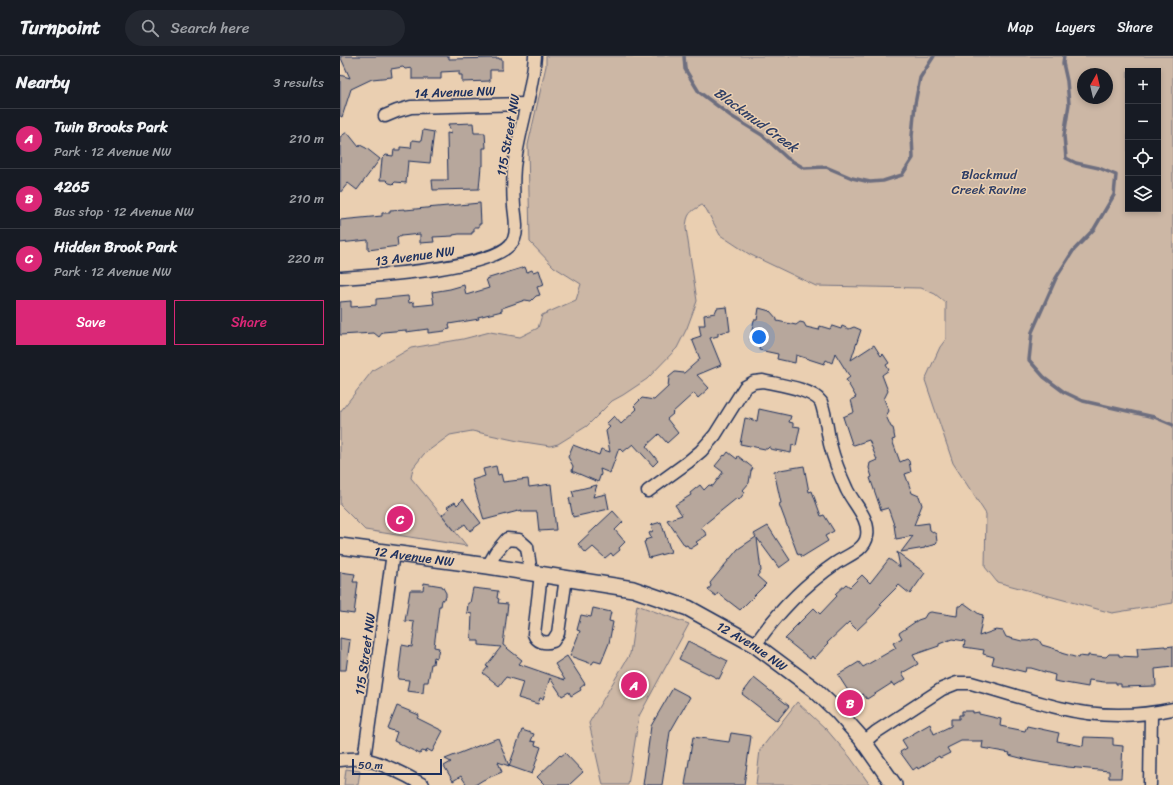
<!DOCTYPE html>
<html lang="en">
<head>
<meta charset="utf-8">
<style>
	:root { --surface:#171b24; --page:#242831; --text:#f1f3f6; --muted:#9ea1a6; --line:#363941; --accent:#db2777 }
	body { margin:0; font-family:Sriracha,sans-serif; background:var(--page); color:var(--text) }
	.controls { position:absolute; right:12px; top:12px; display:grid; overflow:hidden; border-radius:0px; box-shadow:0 2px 6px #0003 }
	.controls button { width:36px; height:36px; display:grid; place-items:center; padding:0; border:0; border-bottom:1px solid var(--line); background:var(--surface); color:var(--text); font:20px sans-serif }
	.compass { position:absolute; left:737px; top:12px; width:36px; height:36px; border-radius:50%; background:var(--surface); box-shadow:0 2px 6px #0003; rotate:8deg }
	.scale { position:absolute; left:12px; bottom:10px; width:90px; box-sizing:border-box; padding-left:4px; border:2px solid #1b2f5e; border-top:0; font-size:11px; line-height:14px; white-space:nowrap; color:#1b2f5e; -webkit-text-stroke:3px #eacfb1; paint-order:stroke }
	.you { position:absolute; left:419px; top:281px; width:14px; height:14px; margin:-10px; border:3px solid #fff; border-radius:50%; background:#1a73e8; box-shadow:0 0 0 6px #1a73e833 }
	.badge { display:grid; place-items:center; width:26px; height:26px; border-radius:50%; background:var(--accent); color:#fff; font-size:13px; font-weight:700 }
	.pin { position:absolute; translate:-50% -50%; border:2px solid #fff; box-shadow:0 1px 4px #0006 }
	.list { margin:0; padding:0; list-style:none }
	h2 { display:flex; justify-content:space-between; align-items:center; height:52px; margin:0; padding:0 16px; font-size:17px }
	h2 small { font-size:13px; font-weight:400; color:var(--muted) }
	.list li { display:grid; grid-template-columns:26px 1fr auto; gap:12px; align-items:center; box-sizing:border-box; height:60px; padding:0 16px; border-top:1px solid var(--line) }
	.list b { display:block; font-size:15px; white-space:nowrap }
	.list p { margin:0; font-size:13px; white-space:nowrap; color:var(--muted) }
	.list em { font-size:13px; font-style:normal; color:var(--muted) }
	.actions { display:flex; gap:8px; padding:12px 16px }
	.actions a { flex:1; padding:9px 0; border:1px solid var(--accent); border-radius:0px; text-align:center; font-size:14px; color:var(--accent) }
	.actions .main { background:var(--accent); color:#fff }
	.icon { flex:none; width:22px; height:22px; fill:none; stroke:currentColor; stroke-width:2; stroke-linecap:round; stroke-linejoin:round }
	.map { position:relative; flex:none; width:833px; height:729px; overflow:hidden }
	header { display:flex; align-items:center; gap:24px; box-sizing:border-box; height:56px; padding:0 20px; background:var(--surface); border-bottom:1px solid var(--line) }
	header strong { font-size:19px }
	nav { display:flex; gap:22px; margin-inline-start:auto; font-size:14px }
	.search { width:280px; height:36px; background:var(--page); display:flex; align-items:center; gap:10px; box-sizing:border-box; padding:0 14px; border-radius:22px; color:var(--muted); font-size:15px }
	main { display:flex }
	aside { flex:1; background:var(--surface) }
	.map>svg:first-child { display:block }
	.green { fill:#ccb7a5; stroke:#747382; fill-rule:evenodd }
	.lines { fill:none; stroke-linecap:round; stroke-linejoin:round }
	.stream { stroke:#6d6e7f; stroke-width:3.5 }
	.building { fill:#b7a79c; stroke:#1b2f5e }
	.minor-casing { stroke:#1b2f5e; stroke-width:15 }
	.tertiary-casing { stroke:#1b2f5e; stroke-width:18 }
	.minor { stroke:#eacfb1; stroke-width:12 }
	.tertiary { stroke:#eacfb1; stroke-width:15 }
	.labels { text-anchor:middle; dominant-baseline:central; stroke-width:3; stroke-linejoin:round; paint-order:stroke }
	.street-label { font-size:13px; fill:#1b2f5e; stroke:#eacfb1 }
	.park-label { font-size:13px; fill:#2d3d65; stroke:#eacfb1 }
	.water-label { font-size:14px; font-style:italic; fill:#2f3f66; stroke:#eacfb1 }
</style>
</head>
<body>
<header>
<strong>Turnpoint</strong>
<div class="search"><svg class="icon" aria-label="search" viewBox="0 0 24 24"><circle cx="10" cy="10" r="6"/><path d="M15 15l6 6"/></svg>Search here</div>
<nav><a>Map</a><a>Layers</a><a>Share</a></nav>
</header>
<main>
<aside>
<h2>Nearby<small>3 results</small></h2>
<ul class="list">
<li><span class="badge">A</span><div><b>Twin Brooks Park</b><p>Park · 12 Avenue NW</p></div><em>210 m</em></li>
<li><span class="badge">B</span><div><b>4265</b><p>Bus stop · 12 Avenue NW</p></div><em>210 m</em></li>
<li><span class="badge">C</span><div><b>Hidden Brook Park</b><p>Park · 12 Avenue NW</p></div><em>220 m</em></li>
</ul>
<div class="actions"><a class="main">Save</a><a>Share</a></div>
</aside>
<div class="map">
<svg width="833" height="729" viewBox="0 0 833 729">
	<rect width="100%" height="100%" fill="#eacfb1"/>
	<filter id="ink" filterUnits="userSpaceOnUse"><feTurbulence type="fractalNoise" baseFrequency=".025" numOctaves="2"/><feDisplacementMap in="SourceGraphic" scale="8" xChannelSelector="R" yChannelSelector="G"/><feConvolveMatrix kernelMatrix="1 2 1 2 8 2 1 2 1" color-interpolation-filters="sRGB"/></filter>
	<g filter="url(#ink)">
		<g class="green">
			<path d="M206,0H833V547L772,557L657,526L645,511L646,458L613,407L585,324L600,291L606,283V247L595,238L581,232L476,230L409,198L380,179L366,153L362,149C350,156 347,157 346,172L357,245L347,272L337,292L307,323L283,339L272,345L247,370L218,388L210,390L178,385L132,375L110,379L84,398L73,412L71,422L127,490L25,474L0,449V356L33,314L71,292L123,283L150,276L180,281L198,272L202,259L236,244L241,228L214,211L190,186L188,89L206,10ZM788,15H818V153H788ZM743,18H767V42H743Z"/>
			<polygon points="297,549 349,568 299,660 288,729 263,729 249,667 290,598"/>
			<polygon points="457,646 486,673 510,701 530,729 416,729 420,694"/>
			<polygon points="6,713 20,715 18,729 4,729"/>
		</g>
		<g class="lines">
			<g class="stream">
				<polyline points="344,0 345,13 359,36 391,60 422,79 447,102 464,112 486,111 512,122 530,126 543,125 562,119 573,102 572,80 575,48 580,22 594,0"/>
				<polyline points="724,0 723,7 727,25 729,48 724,80 726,102 736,107 759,112 776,119 774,139 754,173 733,195 716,222 692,276 689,304 704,321 724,336 743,345 814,361 833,369"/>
			</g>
		</g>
		<g class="building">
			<polygon points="0,0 109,0 109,3 159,2 159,3 162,3 162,14 150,14 150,25 122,26 122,19 119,19 119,15 101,16 101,23 72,23 72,12 65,13 63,11 51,13 52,21 32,23 11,33 2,61 0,60 0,19 10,22"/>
			<polygon points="133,67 134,77 145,77 146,92 143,92 143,110 141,110 139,133 93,134 92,124 108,124 107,77 112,78 108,68"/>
			<polygon points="83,74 94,76 90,107 68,105 66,127 55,126 53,128 49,127 46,124 40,124 42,103 46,99 53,100 54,94 60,94 60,91 71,92 72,84 81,85"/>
			<polygon points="7,76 19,91 20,89 26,92 40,103 17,134 8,127 0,137 0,81"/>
			<polygon points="140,147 141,168 139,168 139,171 134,171 134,176 132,176 132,178 119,178 113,179 113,180 93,181 94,186 80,187 80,178 61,180 57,182 58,190 28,194 28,184 0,187 0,164 42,160 42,157 50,157 50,154 65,153 65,154"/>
			<polygon points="185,211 187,216 192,214 193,216 199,214 204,229 197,231 200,239 196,240 191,245 185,244 162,252 162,255 138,261 139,263 109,268 110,273 105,274 105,275 88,277 88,273 66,276 66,274 43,276 39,281 34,277 0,279 0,246 11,245 11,251 36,249 36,243 68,240 69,247 74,246 74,250 94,248 92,236 110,233 124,229 126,239 149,232 146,223"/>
			<polygon points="387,251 390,275 378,277 378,280 370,282 381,309 357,319 369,332 358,342 354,337 332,357 333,358 327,363 338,377 327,387 319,378 306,390 318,405 313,410 293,388 283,396 279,392 270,417 260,413 261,418 258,426 232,415 233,410 228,401 233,389 259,399 261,393 270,396 266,375 270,371 266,368 274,360 281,368 297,353 294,350 302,342 314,344 328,331 329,321 335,316 344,317 360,303 352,283 361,280 359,269 365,269 364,259 375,257 377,252"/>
			<polygon points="419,252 430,255 437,263 437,265 456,269 460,266 464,267 466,271 479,274 480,270 490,273 492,270 501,273 502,270 509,273 514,271 521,274 511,304 534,289 541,300 543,298 549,307 546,309 549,314 542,319 548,335 544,343 549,355 546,360 551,371 553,372 554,376 554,378 555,383 552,384 560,406 567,403 569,405 571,416 565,418 572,437 579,440 582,449 574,469 589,467 590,474 596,478 597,486 594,489 585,491 585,492 561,496 573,480 556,483 554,469 548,452 541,454 530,422 532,421 529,412 530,407 537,404 529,384 514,389 512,388 503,361 514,356 511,344 516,341 506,324 510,321 495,297 492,307 486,304 484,308 456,299 455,307 437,303 438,298 419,294 420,288 418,288 418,286 410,284 414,264 417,264"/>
			<polygon points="419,353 451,360 449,366 453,367 453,370 460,371 456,390 452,389 451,397 430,393 430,390 427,393 425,393 400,388 405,362 417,365"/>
			<polygon points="388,396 397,403 398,400 413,412 411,415 409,427 403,434 405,436 399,444 397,442 361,471 367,479 356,486 358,488 350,493 347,489 345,490 327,464 342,459 335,449 351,439 350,437 360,429 364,434 369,429 373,430 383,416 375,410 384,399 385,400"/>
			<polygon points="156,410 158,419 161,418 163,426 188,423 189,431 211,428 216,474 199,475 197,456 182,456 182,454 144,464 132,424 145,420 143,413"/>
			<polygon points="464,410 469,436 472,435 481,460 484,459 494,475 485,480 488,485 462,501 460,498 458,499 439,448 441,447 434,415"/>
			<polygon points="257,429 253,441 266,438 269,453 233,461 229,442 234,441 232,435"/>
			<polygon points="123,443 141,467 130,475 125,468 115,475 102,459 109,453 107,451 115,446 117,449"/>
			<polygon points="273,455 283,466 275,474 285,486 279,492 280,494 273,500 271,497 265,502 253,491 246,497 238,488"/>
			<polygon points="321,466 331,496 309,502 304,486 306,485 305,484 311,482 309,477 313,475 311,469"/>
			<polygon points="428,470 450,504 439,512 417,482 421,515 417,520 426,528 400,554 378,537 376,540 368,534 371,530 370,527 398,493 416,481 414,478"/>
			<polygon points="557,496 585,517 570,538 559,529 540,548 542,549 535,557 517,574 509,566 487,587 488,588 474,603 472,600 470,603 445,583 453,575 452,574 474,552 480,558 497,540 495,538 506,528 510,531 522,519 530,527 549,503 560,511"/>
			<polygon points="0,516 15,518 13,526 18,526 14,558 0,556"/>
			<polygon points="84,527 102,530 106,537 106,541 102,544 101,550 99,550 94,591 99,592 97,602 94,601 93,608 91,608 88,626 84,626 83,637 67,635 69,624 58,623 62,589 72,591 74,576 73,574 74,566 65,565 70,534 83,534"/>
			<polygon points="133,532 158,535 157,542 159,543 158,547 168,548 163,589 182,604 179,608 225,624 215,608 227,600 245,628 240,632 241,634 231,640 229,636 222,640 210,622 203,643 200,642 198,648 178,642 183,626 166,621 159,630 143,617 148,611 146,610 161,591 139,589 139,585 132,585 132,582 131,581 132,558 127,557 128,547 130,547"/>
			<polygon points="624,547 639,558 643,559 639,580 656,574 663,575 666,581 682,585 688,585 695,583 699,584 702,589 719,594 721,597 738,602 739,600 748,601 748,599 766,601 769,598 779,598 779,600 798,601 797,592 825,590 825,591 833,590 833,611 815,613 816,630 781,631 781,628 776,628 776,626 764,626 749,624 748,631 714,625 715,619 691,612 686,612 685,616 652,608 654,601 643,598 644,594 624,591 625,585 612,583 599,588 599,590 573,599 578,608 562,617 566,623 554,630 552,627 527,643 523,638 514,644 498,619 519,606 523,611 556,592 553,587 562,582 559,577 578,564 584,562 587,557 591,556 617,560 618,550 621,550"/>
			<polygon points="253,552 271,556 269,565 273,566 269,587 261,607 254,605 252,608 230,600 240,575 237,574 241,559 251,561"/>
			<polygon points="0,582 10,584 6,614 0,614"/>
			<polygon points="348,585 388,605 379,623 339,603"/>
			<polygon points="414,622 449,650 437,665 402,638"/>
			<polygon points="333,632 350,641 330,676 322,729 303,729 311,670"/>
			<polygon points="57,650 79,659 77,662 103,675 92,696 87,693 86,696 82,695 80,698 54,685 57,676 48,673"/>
			<polygon points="622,655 633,655 633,657 639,656 639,658 661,663 660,670 685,675 687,670 719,677 717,685 743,690 744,681 773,682 773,689 783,690 781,722 769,722 769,715 728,711 692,705 669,699 670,697 642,692 643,685 621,685 607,692 610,697 600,702 599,700 578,713 577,711 573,714 560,696 567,692 562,684 590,668 594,678 611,670 611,663 619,663 619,659 622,659"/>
			<polygon points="182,674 194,678 191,685 196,686 195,689 201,691 192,718 169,710"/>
			<polygon points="391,677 411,680 404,729 345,729 353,681 389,686"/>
			<polygon points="158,682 169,710 158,706 162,716 143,724 135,729 127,729 121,720 113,725 104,710 111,706 105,703"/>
			<polygon points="225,697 243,716 229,729 205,729 197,721 220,699 221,700"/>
		</g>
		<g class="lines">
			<g class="minor-casing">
				<g id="minor">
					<polyline points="45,60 57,55 71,51 187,48"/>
					<path d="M0,222C31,220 163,213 174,183C178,173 175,161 174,150C173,137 173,124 174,111C179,73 192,38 195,0"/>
					<path d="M308,435L348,406L361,395L375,379L405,331L414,326L423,325C440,329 472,333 481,346C486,360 487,374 490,388C494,404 500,419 507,434C514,448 530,463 527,480C525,494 507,500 496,507C464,529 437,557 415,589"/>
					<polyline points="148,510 156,496 167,483 179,484 187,491 191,517"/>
					<path d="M201,518L194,578C197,586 205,588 213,585L218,577L226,522"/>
					<path d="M524,686L536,676L602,633L617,627H631C661,635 690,645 720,652C757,661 796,661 833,653"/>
					<polyline points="24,703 53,497"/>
					<path d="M0,704C7,703 15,702 22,703C39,705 68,720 83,729"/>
					<polyline points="810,729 811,658"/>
				</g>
			</g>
			<g class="tertiary-casing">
				<g id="tertiary">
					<path id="s1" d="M0,490L148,510L293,533L348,552L415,589L474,633L497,655L521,682L554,729"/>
				</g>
			</g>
			<use href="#minor" class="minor"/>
			<use href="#tertiary" class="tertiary"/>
		</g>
	</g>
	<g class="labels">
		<g class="street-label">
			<text transform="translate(115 36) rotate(-2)">14 Avenue NW</text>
			<text transform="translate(168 79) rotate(-80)">115 Street NW</text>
			<text transform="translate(75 200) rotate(-8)">13 Avenue NW</text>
			<text stroke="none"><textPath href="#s1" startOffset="75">12 Avenue NW</textPath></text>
			<text stroke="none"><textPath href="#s1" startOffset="429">12 Avenue NW</textPath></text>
			<text transform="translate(25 598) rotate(-82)">115 Street NW</text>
		</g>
		<g class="park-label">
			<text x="649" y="118">Blackmud<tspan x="649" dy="15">Creek Ravine</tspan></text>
		</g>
		<g class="water-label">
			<text transform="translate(416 64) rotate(36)">Blackmud Creek</text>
		</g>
	</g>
</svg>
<div class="controls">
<button>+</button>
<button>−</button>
<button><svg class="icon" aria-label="locate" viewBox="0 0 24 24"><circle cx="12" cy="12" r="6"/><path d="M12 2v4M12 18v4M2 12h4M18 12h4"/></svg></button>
<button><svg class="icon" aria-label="layers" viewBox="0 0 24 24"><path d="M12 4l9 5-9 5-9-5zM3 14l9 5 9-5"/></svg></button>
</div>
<svg class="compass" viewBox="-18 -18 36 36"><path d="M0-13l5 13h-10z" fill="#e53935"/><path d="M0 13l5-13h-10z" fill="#9ea1a6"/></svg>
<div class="scale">50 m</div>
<div class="you"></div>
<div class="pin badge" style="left:294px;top:629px">A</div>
<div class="pin badge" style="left:510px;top:647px">B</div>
<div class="pin badge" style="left:60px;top:463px">C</div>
</div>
</main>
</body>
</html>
